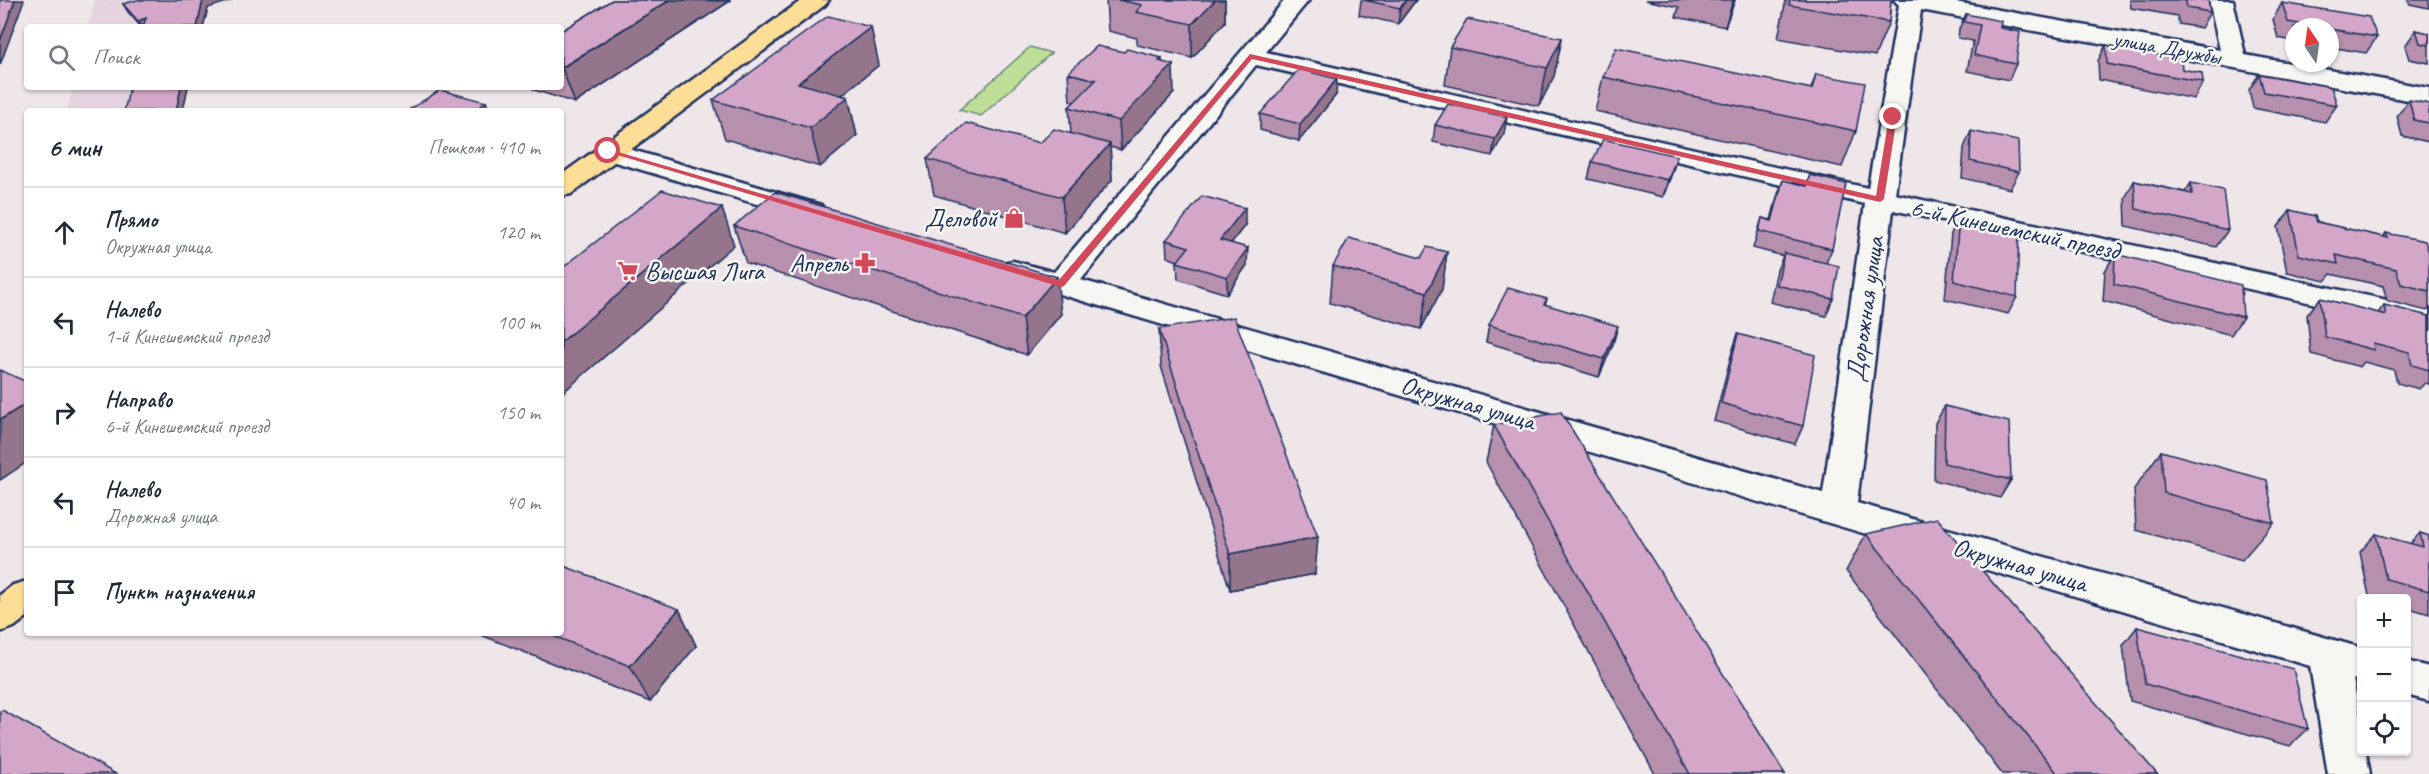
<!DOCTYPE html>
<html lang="ru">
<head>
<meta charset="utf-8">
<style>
	:root { --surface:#fff; --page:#f6f6f7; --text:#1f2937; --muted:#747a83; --line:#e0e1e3 }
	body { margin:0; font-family:Caveat,sans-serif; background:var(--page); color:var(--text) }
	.controls { position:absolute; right:18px; bottom:18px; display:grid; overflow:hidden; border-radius:6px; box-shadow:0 2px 4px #0004 }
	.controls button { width:54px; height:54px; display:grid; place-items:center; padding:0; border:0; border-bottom:2px solid var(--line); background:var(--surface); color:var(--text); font:30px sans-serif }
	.compass { position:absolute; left:2285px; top:18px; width:54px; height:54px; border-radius:50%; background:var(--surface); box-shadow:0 2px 4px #0004; rotate:347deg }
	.stop { position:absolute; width:18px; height:18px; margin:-14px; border:4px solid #d1495b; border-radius:50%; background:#fff }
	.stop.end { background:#d1495b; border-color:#fff; box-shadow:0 2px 6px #0008 }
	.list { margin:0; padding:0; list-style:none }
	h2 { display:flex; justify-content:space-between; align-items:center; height:78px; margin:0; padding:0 24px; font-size:26px }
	h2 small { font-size:20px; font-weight:400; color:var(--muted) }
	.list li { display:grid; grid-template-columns:39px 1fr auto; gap:18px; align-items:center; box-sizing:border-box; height:90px; padding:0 24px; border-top:2px solid var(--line) }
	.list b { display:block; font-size:22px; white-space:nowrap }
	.list p { margin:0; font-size:20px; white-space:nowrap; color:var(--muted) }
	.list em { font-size:20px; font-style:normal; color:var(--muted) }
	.icon { flex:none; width:33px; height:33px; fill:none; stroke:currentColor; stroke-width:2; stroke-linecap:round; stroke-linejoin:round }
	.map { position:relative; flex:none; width:2429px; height:774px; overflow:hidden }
	.search { position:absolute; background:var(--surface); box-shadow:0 2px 4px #0004; left:24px; top:24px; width:540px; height:66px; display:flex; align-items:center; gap:15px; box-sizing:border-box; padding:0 21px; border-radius:6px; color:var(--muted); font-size:22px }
	.panel { position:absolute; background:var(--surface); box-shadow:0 2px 4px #0004; left:24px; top:108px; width:540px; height:528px; border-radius:6px }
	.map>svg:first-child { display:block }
	.built { fill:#e7d3e0 }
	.green { fill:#bfdf98; stroke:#6d877b; stroke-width:1.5 }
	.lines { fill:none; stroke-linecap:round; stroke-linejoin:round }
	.minor-casing { stroke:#1b2f5e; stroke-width:5 }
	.major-casing { stroke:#1b2f5e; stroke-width:5 }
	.minor { fill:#f6f6f2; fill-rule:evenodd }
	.major { fill:#fdde96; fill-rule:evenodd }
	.wall { fill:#b690ac; stroke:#1b2f5e; stroke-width:1.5 }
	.shaded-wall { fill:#94758c; stroke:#1b2f5e; stroke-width:1.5 }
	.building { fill:#d4a7c8; stroke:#1b2f5e; stroke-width:1.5 }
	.route { fill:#d1495b }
	.labels { text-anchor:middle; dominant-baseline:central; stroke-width:5; stroke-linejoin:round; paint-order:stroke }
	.far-street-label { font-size:22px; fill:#1b2f5e; stroke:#f6f6f2 }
	.poi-label { font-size:26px; fill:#1b2f5e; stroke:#f6f6f2; text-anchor:end }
	.street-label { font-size:26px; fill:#1b2f5e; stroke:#f6f6f2 }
</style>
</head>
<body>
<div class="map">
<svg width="2429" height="774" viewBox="0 0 2429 774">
	<rect width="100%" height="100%" fill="#efe6ea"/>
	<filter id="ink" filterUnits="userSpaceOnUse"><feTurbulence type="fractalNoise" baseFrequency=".0167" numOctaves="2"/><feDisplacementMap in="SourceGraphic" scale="12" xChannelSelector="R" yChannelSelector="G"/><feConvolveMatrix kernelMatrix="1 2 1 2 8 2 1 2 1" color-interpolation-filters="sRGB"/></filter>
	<g filter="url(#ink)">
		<g class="built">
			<polygon points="95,0 233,0 208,8 203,27 88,27"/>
			<polygon points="73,87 188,87 183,111 67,111"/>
		</g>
		<polygon class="green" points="1030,47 1051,53 981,116 959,110"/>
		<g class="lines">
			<g class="minor-casing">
				<g id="minor">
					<path d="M1285,0H1309L1266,52L1868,188L1899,5L1894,0H1944L2220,50L2209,0H2233L2245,55L2429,88V104L1921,10L1895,194L2429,309V329L1893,210L1857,503L2362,648V682L2353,679L2362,727V752H2366L2370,774H2328L2310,666L1002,277L998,270L1002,263L1013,261L1054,272ZM1256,65L1865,204L1823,493L1081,280Z"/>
					<polygon points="608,143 821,205 825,211 821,217 811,220 598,157 595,151 598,145"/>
					<polygon points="2406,661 2429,667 2429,701 2406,695"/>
				</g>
			</g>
			<g class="major-casing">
				<g id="major">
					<polygon points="802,0 829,0 825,5 571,194 561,196 561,175"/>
					<polygon points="27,581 27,617 14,627 0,632 0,595 13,585"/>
				</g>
			</g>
			<use href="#minor" class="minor"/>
			<use href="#major" class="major"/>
		</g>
		<g class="wall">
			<polygon points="612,0 730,0 730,1 575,103 534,90 533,87 561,87 561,31"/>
			<polygon points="1106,0 1225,0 1225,22 1192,58 1137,45 1137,38 1108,31"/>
			<polygon points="1361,0 1416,0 1398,24 1359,15"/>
			<polygon points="1645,0 1735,0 1725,27 1676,17 1679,7"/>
			<polygon points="1786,0 1891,0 1889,22 1875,56 1778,38"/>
			<polygon points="2130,0 2208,0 2210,12 2201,28 2179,24 2177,16 2131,8"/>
			<polygon points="2408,0 2429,0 2429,8 2410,4"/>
			<polygon points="2282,3 2377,37 2366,53 2330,47 2330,27 2294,27 2294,41 2278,38 2273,19"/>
			<polygon points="123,4 208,8 203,27 141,27 128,12"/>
			<polygon points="1966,14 2000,28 2016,64 2009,80 1967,71 1973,41 1958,38 1959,29"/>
			<polygon points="2416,30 2429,33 2429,63 2409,59 2405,46"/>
			<polygon points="1562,38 1554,76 1539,106 1445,85 1450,47"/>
			<polygon points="2106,45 2182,69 2203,82 2194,99 2099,80 2098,61"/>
			<polygon points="1124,52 1162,62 1174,93 1121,150 1110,147 1112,180 1065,233 934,195 927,159 1040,143 1071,134 1069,107 1074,102 1070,101 1068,73"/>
			<polygon points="879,65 842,95 848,97 857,136 820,167 725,139 713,100"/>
			<polygon points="1816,74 1856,131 1842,167 1595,111 1603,77 1811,89"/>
			<polygon points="2259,74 2337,105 2325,122 2253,108 2249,90"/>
			<polygon points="1336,95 1299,141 1260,130 1260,114"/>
			<polygon points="2409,100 2429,104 2429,142 2402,136 2397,116"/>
			<polygon points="1435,125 1504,134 1492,156 1433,142"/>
			<polygon points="1971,131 2019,172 2010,189 1962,178 1964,148"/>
			<polygon points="1677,156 1672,173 1663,197 1588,179 1592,162"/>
			<polygon points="1810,175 1832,249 1826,263 1833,299 1826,316 1770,302 1777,270 1783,256 1753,248 1762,218 1771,220 1777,197 1783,180 1806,185"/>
			<polygon points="2134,181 2185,192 2191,183 2228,230 2216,247 2126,226 2125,198"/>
			<polygon points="2290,210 2317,222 2383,237 2386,233 2429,253 2429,309 2427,311 2387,301 2383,286 2331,274 2325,281 2287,272 2278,227"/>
			<polygon points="1959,217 2017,297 2008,314 1945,299 1951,234"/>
			<polygon points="1245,225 1231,243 1247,265 1227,294 1178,279 1177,262 1178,261 1167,257 1166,240"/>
			<polygon points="734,226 1061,314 1027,355 746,263"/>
			<polygon points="1447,252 1442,289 1421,329 1330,303 1333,266 1421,258"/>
			<polygon points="2115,254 2243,317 2231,335 2103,301 2105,271"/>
			<polygon points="2320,298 2378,313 2384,305 2429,316 2429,384 2425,383 2419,389 2397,383 2394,370 2364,362 2360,367 2311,354 2307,315"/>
			<polygon points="1547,299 1545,305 1613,344 1599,377 1486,342 1489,325"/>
			<polygon points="1159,329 1315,574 1230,590 1161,366"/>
			<polygon points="1738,334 1803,426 1795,444 1714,421 1732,352"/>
			<polygon points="1945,406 2011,480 2000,498 1934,480 1935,423"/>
			<polygon points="1494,425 1785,774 1655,774 1486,462"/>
			<polygon points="2161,451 2274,523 2242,560 2136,530 2134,489"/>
			<polygon points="2420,533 2429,536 2429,614 2406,607 2406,598 2376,598 2369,596 2360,552 2376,534 2410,544"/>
			<polygon points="1866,534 2157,774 2002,774 1846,571"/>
			<polygon points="679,609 696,646 650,702 476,633 561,633"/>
			<polygon points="2137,627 2308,729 2290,746 2130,701 2123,645"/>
		</g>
		<g class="shaded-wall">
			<polygon points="15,0 24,0 0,65 0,41"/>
			<polygon points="203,0 233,0 208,8 203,27 197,27"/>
			<polygon points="670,0 730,1 575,103 562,68"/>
			<polygon points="1215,0 1225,0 1225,22 1192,58 1192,24"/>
			<polygon points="1406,0 1416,0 1398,24 1400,8"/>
			<polygon points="1733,0 1735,0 1725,27"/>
			<polygon points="146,18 149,27 142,27 138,21"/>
			<polygon points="871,27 879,65 808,122 798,83"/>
			<polygon points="1562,38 1554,76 1539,106 1547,68"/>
			<polygon points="1162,58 1162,76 1173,65 1174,93 1121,150 1119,121 1159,61"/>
			<polygon points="1337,79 1336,95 1299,141 1300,124"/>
			<polygon points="181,87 188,87 183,111 176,111"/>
			<polygon points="848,97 857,136 820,167 810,128"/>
			<polygon points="486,102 490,111 473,111"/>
			<polygon points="1507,117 1504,134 1492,156 1495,139"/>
			<polygon points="1110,144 1112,180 1065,233 1062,197"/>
			<polygon points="1677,156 1672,173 1663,197 1668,180"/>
			<polygon points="722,208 734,245 561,394 561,342"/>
			<polygon points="1245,208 1245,225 1220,258 1220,240"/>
			<polygon points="1248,248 1247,265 1227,294 1227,277"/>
			<polygon points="1447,252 1442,289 1421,329 1427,292"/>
			<polygon points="1057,277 1061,314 1027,355 1022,318"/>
			<polygon points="1618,326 1613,344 1599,377 1604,359"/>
			<polygon points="27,403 27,462 0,480 0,420"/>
			<polygon points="1318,537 1315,574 1230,590 1230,554"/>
			<polygon points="679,609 696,646 650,702 630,666"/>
		</g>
		<g class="building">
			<polygon points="0,0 15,0 0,41"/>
			<polygon points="137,0 203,0 197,27 143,27 146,18 138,21 123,4"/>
			<polygon points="612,0 670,0 561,68 561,31"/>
			<polygon points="1118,0 1215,0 1192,24 1136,12 1142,5"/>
			<polygon points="1364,0 1406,0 1400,8"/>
			<polygon points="1790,0 1891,0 1889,22 1789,5"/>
			<polygon points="2182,0 2208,0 2210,12 2187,8 2186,1"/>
			<polygon points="2282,3 2369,17 2377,37 2330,29 2330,27 2317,27 2288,22"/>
			<polygon points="1966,14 2001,21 2000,28 2020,32 2016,64 1974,55 1980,25 1964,22"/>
			<polygon points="828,16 871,27 798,83 848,97 810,128 713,100"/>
			<polygon points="1467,19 1562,38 1547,68 1450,47"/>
			<polygon points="2416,30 2429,33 2429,45 2420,43"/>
			<polygon points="2106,45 2181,59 2182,69 2202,73 2203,82 2107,64"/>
			<polygon points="1097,46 1124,52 1127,49 1162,58 1159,61 1173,65 1119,121 1069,107 1096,80 1068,73"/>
			<polygon points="1616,48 1812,89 1816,74 1865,83 1856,131 1603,77"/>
			<polygon points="1299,69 1337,79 1300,124 1260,114"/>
			<polygon points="2259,74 2331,87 2337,105 2264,92"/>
			<polygon points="130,87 181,87 176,111 124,111"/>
			<polygon points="440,90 486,102 473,111 407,111"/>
			<polygon points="2409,100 2429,104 2429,123 2414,120"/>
			<polygon points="1448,104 1507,117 1495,139 1435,125"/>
			<polygon points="966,123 1040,143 1054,129 1110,144 1062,197 927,159"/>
			<polygon points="1971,131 2018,141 2019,172 1970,161"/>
			<polygon points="1603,139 1677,156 1668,180 1592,162"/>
			<polygon points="1810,175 1846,184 1832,249 1759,231 1762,218 1772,221 1783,180 1807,186"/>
			<polygon points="2134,181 2192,194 2191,183 2223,190 2228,230 2136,209"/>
			<polygon points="662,190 722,208 561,342 561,269"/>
			<polygon points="775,192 1057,277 1022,318 734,226"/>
			<polygon points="1202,196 1245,208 1220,240 1248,248 1227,277 1177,262 1189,247 1166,240"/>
			<polygon points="2290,210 2315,216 2317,222 2388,238 2386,233 2425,241 2429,253 2429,291 2401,284 2396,269 2336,255 2338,264 2299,255"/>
			<polygon points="1959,217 2019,231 2017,297 1954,281"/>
			<polygon points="1349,238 1421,258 1427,247 1447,252 1427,292 1333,266"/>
			<polygon points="1784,253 1839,266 1833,299 1777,285"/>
			<polygon points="2115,254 2241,285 2243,317 2114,284"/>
			<polygon points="1508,288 1547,299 1544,304 1618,326 1604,359 1489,325"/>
			<polygon points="2320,298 2386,315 2384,305 2429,316 2429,370 2412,365 2409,352 2373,343 2374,350 2325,337"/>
			<polygon points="1234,317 1318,537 1230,554 1159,329"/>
			<polygon points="1738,334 1815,355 1803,426 1721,403"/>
			<polygon points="0,370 27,382 27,403 0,420"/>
			<polygon points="1945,406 2009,422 2011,480 1944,463"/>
			<polygon points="1561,412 1785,774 1690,774 1494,425"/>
			<polygon points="2161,451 2267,480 2274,523 2164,493"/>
			<polygon points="1937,518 2157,774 2058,774 1866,534"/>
			<polygon points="2420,533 2429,536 2429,591 2386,579 2376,534 2423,547"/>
			<polygon points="561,565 679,609 630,666 546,633 561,633"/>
			<polygon points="2137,627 2293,669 2308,729 2145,684"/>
			<polygon points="2,710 116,774 0,774 0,711"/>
		</g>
	</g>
	<polygon class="route" points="1250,54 1876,196 1889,117 1893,114 1897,117 1884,199 1880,202 1252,59 1064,286 1061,287 604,151 611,150 1059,280"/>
	<defs>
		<g id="shop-bare" transform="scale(1.62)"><path d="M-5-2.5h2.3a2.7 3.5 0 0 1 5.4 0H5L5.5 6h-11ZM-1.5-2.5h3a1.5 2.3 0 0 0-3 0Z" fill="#d1495b" stroke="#f6f6f2" stroke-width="2.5" paint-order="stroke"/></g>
		<g id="pharmacy-bare" transform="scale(1.62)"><path d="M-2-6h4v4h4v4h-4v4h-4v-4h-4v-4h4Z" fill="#d1495b" stroke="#f6f6f2" stroke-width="2.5" paint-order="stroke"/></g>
		<g id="supermarket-bare" transform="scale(1.62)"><path d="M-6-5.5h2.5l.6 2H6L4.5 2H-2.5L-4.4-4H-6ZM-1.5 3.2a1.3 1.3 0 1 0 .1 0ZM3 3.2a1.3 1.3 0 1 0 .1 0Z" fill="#d1495b" stroke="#f6f6f2" stroke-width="2.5" paint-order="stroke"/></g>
	</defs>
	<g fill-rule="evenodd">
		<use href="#shop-bare" x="1014" y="218"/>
		<use href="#pharmacy-bare" x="865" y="263"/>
		<use href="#supermarket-bare" x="628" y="271"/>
	</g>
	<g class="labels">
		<g class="far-street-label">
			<text transform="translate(2167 48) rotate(10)">улица Дружбы</text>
		</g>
		<g class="poi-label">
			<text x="997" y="218">Деловой</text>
			<text x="848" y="263">Апрель</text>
			<text x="645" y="271" text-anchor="start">Высшая Лига</text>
		</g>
		<g class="street-label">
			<text transform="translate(2015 229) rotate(12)">6-й Кинешемский проезд</text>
			<text transform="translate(1865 309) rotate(-82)">Дорожная улица</text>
			<text transform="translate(1468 403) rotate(16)">Окружная улица</text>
			<text transform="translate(2020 565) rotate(16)">Окружная улица</text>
		</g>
	</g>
</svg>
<div class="controls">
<button>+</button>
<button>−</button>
<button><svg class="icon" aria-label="locate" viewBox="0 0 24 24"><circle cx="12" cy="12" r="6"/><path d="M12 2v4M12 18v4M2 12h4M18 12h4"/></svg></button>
</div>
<svg class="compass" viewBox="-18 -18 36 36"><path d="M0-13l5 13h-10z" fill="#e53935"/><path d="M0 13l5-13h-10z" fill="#747a83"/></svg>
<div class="stop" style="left:608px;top:151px"></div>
<div class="stop end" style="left:1893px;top:117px"></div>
<div class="search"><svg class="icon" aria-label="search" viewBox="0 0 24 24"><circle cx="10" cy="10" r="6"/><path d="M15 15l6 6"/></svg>Поиск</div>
<section class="panel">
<h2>6 мин<small>Пешком · 410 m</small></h2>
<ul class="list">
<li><svg class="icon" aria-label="ahead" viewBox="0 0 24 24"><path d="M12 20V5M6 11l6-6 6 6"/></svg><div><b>Прямо</b><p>Окружная улица</p></div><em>120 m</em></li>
<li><svg class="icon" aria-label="left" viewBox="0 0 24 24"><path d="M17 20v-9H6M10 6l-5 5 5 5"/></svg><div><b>Налево</b><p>1-й Кинешемский проезд</p></div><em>100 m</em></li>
<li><svg class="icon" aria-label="right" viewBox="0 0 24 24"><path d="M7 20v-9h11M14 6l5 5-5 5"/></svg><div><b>Направо</b><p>6-й Кинешемский проезд</p></div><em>150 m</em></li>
<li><svg class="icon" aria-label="left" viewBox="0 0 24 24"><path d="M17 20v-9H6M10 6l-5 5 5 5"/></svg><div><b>Налево</b><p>Дорожная улица</p></div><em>40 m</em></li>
<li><svg class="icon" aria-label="arrive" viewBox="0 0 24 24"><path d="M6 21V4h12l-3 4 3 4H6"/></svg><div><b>Пункт назначения</b></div></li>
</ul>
</section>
</div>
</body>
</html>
